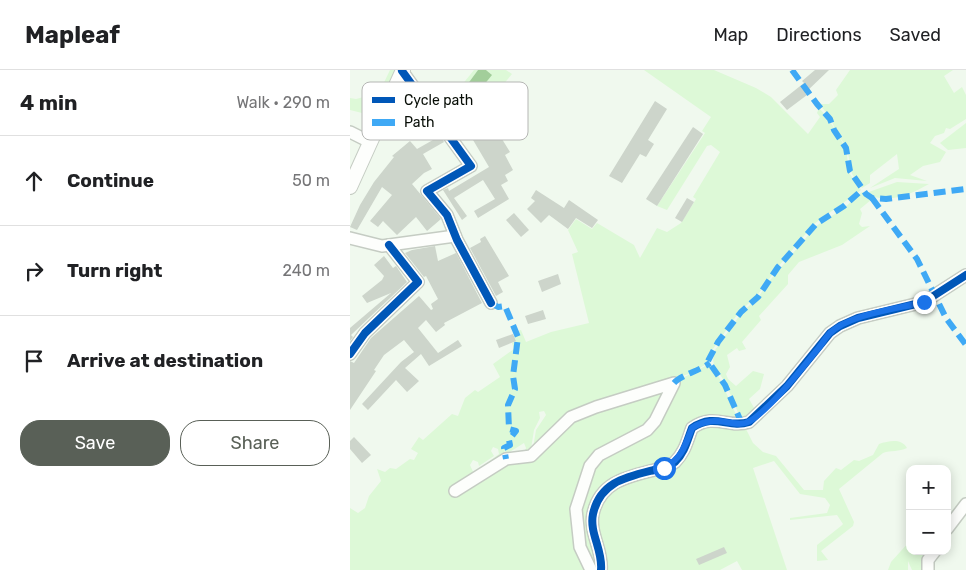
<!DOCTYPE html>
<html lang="en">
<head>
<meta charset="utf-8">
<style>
	:root { --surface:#fff; --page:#f6f6f6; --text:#202124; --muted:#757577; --line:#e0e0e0; --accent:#596057 }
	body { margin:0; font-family:Rubik,sans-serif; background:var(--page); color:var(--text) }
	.controls { position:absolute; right:15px; bottom:15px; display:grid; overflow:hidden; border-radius:10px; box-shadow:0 2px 12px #0003 }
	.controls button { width:45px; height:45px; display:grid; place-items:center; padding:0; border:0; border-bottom:1px solid var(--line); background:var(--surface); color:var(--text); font:25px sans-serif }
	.stop { position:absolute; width:15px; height:15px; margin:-11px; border:4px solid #1a73e8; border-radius:50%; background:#fff }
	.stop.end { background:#1a73e8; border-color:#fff; box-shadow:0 1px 5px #0008 }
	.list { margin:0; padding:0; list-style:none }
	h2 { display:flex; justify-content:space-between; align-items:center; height:65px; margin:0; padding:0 20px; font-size:21px }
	h2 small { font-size:16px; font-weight:400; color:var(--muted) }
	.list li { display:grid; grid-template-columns:32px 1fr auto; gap:15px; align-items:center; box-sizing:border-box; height:90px; padding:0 20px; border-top:1px solid var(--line) }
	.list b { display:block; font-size:19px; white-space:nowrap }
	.list em { font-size:16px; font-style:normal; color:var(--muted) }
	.actions { display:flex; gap:10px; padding:15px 20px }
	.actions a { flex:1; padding:11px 0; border:1px solid var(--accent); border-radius:20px; text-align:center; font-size:18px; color:var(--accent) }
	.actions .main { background:var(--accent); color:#fff }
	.icon { flex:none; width:28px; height:28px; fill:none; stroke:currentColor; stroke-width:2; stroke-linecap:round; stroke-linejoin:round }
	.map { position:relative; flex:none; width:616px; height:500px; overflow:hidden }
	header { display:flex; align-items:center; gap:30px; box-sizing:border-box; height:70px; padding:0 25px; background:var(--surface); border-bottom:1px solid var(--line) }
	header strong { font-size:24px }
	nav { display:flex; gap:28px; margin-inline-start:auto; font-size:18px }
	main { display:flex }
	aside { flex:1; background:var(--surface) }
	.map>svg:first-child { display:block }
	.green { fill:#ddf9d7 }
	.water { fill:#a2ce9a }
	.building { fill:#cdd5cb }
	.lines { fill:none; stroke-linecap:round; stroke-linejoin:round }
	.minor-casing { stroke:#c5ccc3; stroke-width:14 }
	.major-casing { stroke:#c5ccc3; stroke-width:16 }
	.minor { stroke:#fdfefc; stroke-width:11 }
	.major { stroke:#fdfefc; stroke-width:14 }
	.quiet { stroke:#3fa9f5; stroke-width:6; stroke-dasharray:12 6; stroke-linecap:butt }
	.cycleway-casing { stroke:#fff; stroke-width:11 }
	.cycleway { stroke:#0057b8; stroke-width:8 }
	.route { stroke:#1a73e8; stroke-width:6 }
	.key { fill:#fff; stroke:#b5b6b4; stroke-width:1 }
	.key-label { font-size:14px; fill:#070d06 }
</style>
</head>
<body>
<header>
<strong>Mapleaf</strong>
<nav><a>Map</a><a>Directions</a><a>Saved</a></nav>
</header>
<main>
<aside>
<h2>4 min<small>Walk · 290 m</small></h2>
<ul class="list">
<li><svg class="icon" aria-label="ahead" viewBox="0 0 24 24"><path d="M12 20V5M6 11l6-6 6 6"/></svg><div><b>Continue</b></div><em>50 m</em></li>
<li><svg class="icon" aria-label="right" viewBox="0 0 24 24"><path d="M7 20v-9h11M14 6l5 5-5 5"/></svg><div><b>Turn right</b></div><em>240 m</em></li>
<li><svg class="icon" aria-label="arrive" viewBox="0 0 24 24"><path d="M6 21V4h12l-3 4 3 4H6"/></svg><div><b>Arrive at destination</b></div></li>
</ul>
<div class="actions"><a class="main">Save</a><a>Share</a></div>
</aside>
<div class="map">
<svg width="616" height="500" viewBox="0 0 616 500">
	<rect width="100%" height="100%" fill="#f0f9ee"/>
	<g class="green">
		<polygon points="40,0 48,0 29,43 26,41 24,46 0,40 0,28 6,29 29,23"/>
		<polygon points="124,0 128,0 114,19 141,4 136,0 156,0 162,4 131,41 107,21"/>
		<path d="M294,0H364L406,18L421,27L458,64L470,47L467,43L469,38C478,47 495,73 497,85C498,91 497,98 500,104C503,109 507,114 511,120L464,154L428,197L406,227L389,242L363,279L357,289L358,293L342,303L328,307L325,312L318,315L246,336L221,346L182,384L186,360L196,345L194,341L189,342L190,348L184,360L180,385L176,387L162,386L165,382L174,383L176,378L174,373L155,385L154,380V386L131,403L129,399L149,384L148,379L143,377L141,381L144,386L129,396L128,392L123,390L120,395L125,406L104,419L105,422L156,390C165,387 173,391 182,387L222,348L247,338L321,316C312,331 308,349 294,361C280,372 260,374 246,386C239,392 237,400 234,409C220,444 224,467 240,500H0V438L8,443L15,438L19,426L31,411L27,399L35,402L40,398L46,399L60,389L64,390L68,383L61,379L69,367L73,370L102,344L108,346L115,328L125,320L128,322L150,307L143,294L164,279L162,273L166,271L163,262L171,260L176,272L201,262L239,253L222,184L228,182L218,160L226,149L242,159L247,153L284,175L290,188L307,158L317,162L331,153L346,129L343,127L370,82L361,75L357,76L317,140L307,136L355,63L352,61L361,47Z"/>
		<polygon points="500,0 603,0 594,6 604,23 612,17 616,25 616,49 600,59 596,58 594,63 585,66 580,73 596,82 590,92 573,96 560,105 577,111 545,108 520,118 549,99 547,84 520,105 520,113 512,118 502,104 497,78 485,60 481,48 469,34 479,34 488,25 486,20"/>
		<polygon points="616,53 616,78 598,80 590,73"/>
		<path d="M547,112L579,114C561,124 536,136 516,123Z"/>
		<polygon points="512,122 521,130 510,139 512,143 509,154 512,157 520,156 492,175 449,192 438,205 438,214 409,246 411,250 392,272 396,279 389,281 387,278 377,285 380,297 376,304 378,309 386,316 403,301 414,304 410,319 399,329 407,343 392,352 376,314 364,295 363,290 365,280 392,242 408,228 416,215 466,156 494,138"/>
		<polygon points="359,294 369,307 389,351 354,348 327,386 282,404 242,438 251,494 243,500 231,476 228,439 241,396 290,366 327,311"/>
		<path d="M350,354L394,355L403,373L413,382L426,386L454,420H473L474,411L486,398L491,400L504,390L509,391L523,385L529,374C539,371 551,368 557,378C549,382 541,380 533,383L489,419L504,452L503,456L471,481L478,490L467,491V475L491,456L493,454L487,445L440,450V448L477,443L480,435L475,428L450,424L424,391L403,398L437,500H392L387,491L370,500H254L247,462V445L262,416L321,397Z"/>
		<polygon points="560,471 560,481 580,481 574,500 562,500 558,491 558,500 538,500 541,492"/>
	</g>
	<polygon class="water" points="128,0 136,0 142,5 124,27 114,19"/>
	<g class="building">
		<polygon points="465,0 479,0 455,23 457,25 437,40 430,32 454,13 452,11"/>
		<polygon points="305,31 317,39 298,70 304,74 296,87 290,84 272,113 259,106"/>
		<polygon points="107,39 114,50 127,45 139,66 147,61 160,82 155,85 163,100 155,105 158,111 151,115 159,129 128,148 124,141 145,129 133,110 104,128 117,146 112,150 93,120 98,118 99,121 139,97 113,53 103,59 94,46"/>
		<polygon points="343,57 353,64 307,136 296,129"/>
		<polygon points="90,66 94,72 73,84 82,99 74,103 62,114 91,149 77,161 66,147 47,165 33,151 28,157 20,151 42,125 32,117 7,160 0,157 10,135 24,112 44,87 42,86 60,71 67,79"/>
		<polygon points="186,120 214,138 219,130 248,150 242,158 226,148 218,159 199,145 191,153 177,139 185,131 181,128"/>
		<polygon points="337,128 344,132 332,152 325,148"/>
		<polygon points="164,143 179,160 171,167 156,150"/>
		<polygon points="135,166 159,206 148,212 153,222 146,226 120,178 131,172 130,169"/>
		<polygon points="85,176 88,191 106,183 132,233 94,253 95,255 86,262 76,250 68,258 88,283 108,270 112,276 79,296 71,284 55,298 69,311 57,322 46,310 18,340 12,334 51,292 64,282 54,270 34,285 24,300 26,301 0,340 0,291 4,293 21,268 69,226 81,240 83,239 81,234 88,229 76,206 74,207 55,183 62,180"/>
		<polygon points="34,186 43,198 46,196 57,212 1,265 3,267 0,271 0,258 41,223 17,233 12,226 32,210 34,206 24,195"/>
		<polygon points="208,204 211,214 192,222 188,211"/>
		<polygon points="193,240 196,249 178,254 175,246"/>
		<polygon points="163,264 166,271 149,278 146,270"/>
		<polygon points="4,367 21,385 12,393 0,379 0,371"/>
		<polygon points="374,477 377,483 349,495 346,489"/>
	</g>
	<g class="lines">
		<g class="minor-casing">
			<g id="minor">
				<polyline points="52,1 121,96 77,121 97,145 107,170 141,233"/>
				<polyline points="0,62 20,72"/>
				<polyline points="0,168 32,176 105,166"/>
				<polyline points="0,284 15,263 68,212 39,175"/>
				<polyline points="105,421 156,389 181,386 221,347 246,337 324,313 305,351 297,360 249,385 240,396 226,439 230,477 241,500"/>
				<polyline points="597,459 616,434"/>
				<path d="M251,500C253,480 239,463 243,444C250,412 276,407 304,400C311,398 319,397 325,392C335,382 337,371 342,358C365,342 378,359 399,352L437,316L480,263L490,256L508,248L574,232L616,205"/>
				<polyline points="578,500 578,490 585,481"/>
			</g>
		</g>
		<g class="major-casing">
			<polyline id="major" points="0,117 53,0"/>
		</g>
		<use href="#minor" class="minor"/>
		<use href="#major" class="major"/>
		<g class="quiet">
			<polyline points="442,0 467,34 480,49 484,60 496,78 500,101 516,124 522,128 536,129 616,119"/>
			<polyline points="522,128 567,189 596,248 616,275"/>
			<polyline points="141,233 148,237 155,236 168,267 163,306 165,319 158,335 159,359 166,361 159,370 160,375 154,378 156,389"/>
			<path d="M324,313C331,305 349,301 360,293"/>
			<polyline points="392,354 375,315 358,291 368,272 391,242 408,227 428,197 466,154 494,136 512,120"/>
		</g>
		<g class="cycleway-casing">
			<g id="cycleway">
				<polyline points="52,1 121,96 77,121 97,145 107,170 141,233"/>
				<polyline points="0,284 15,263 68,212 39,175"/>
				<path d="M251,500C253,480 239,463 243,444C250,412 276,407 304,400C311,398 319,397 325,392C335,382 337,371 342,358C365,342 378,359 399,352L437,316L480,263L490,256L508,248L574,232L616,205"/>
			</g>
		</g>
		<use href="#cycleway" class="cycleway"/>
	</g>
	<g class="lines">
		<path class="route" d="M314,398C332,388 335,376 342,358C366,342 385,360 400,351C420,339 451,300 466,281C471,276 475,268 480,263C500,244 547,239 574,232"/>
	</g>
	<rect x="12" y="12" width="166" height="58" rx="8" class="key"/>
	<rect x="22" y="27" width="23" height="6" fill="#0057b8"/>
	<rect x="22" y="49" width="23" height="7" fill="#3fa9f5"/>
	<g class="key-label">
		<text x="54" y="35">Cycle path</text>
		<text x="54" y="57">Path</text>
	</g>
</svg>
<div class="controls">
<button>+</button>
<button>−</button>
</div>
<div class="stop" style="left:314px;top:398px"></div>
<div class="stop end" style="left:574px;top:232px"></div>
</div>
</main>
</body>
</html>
